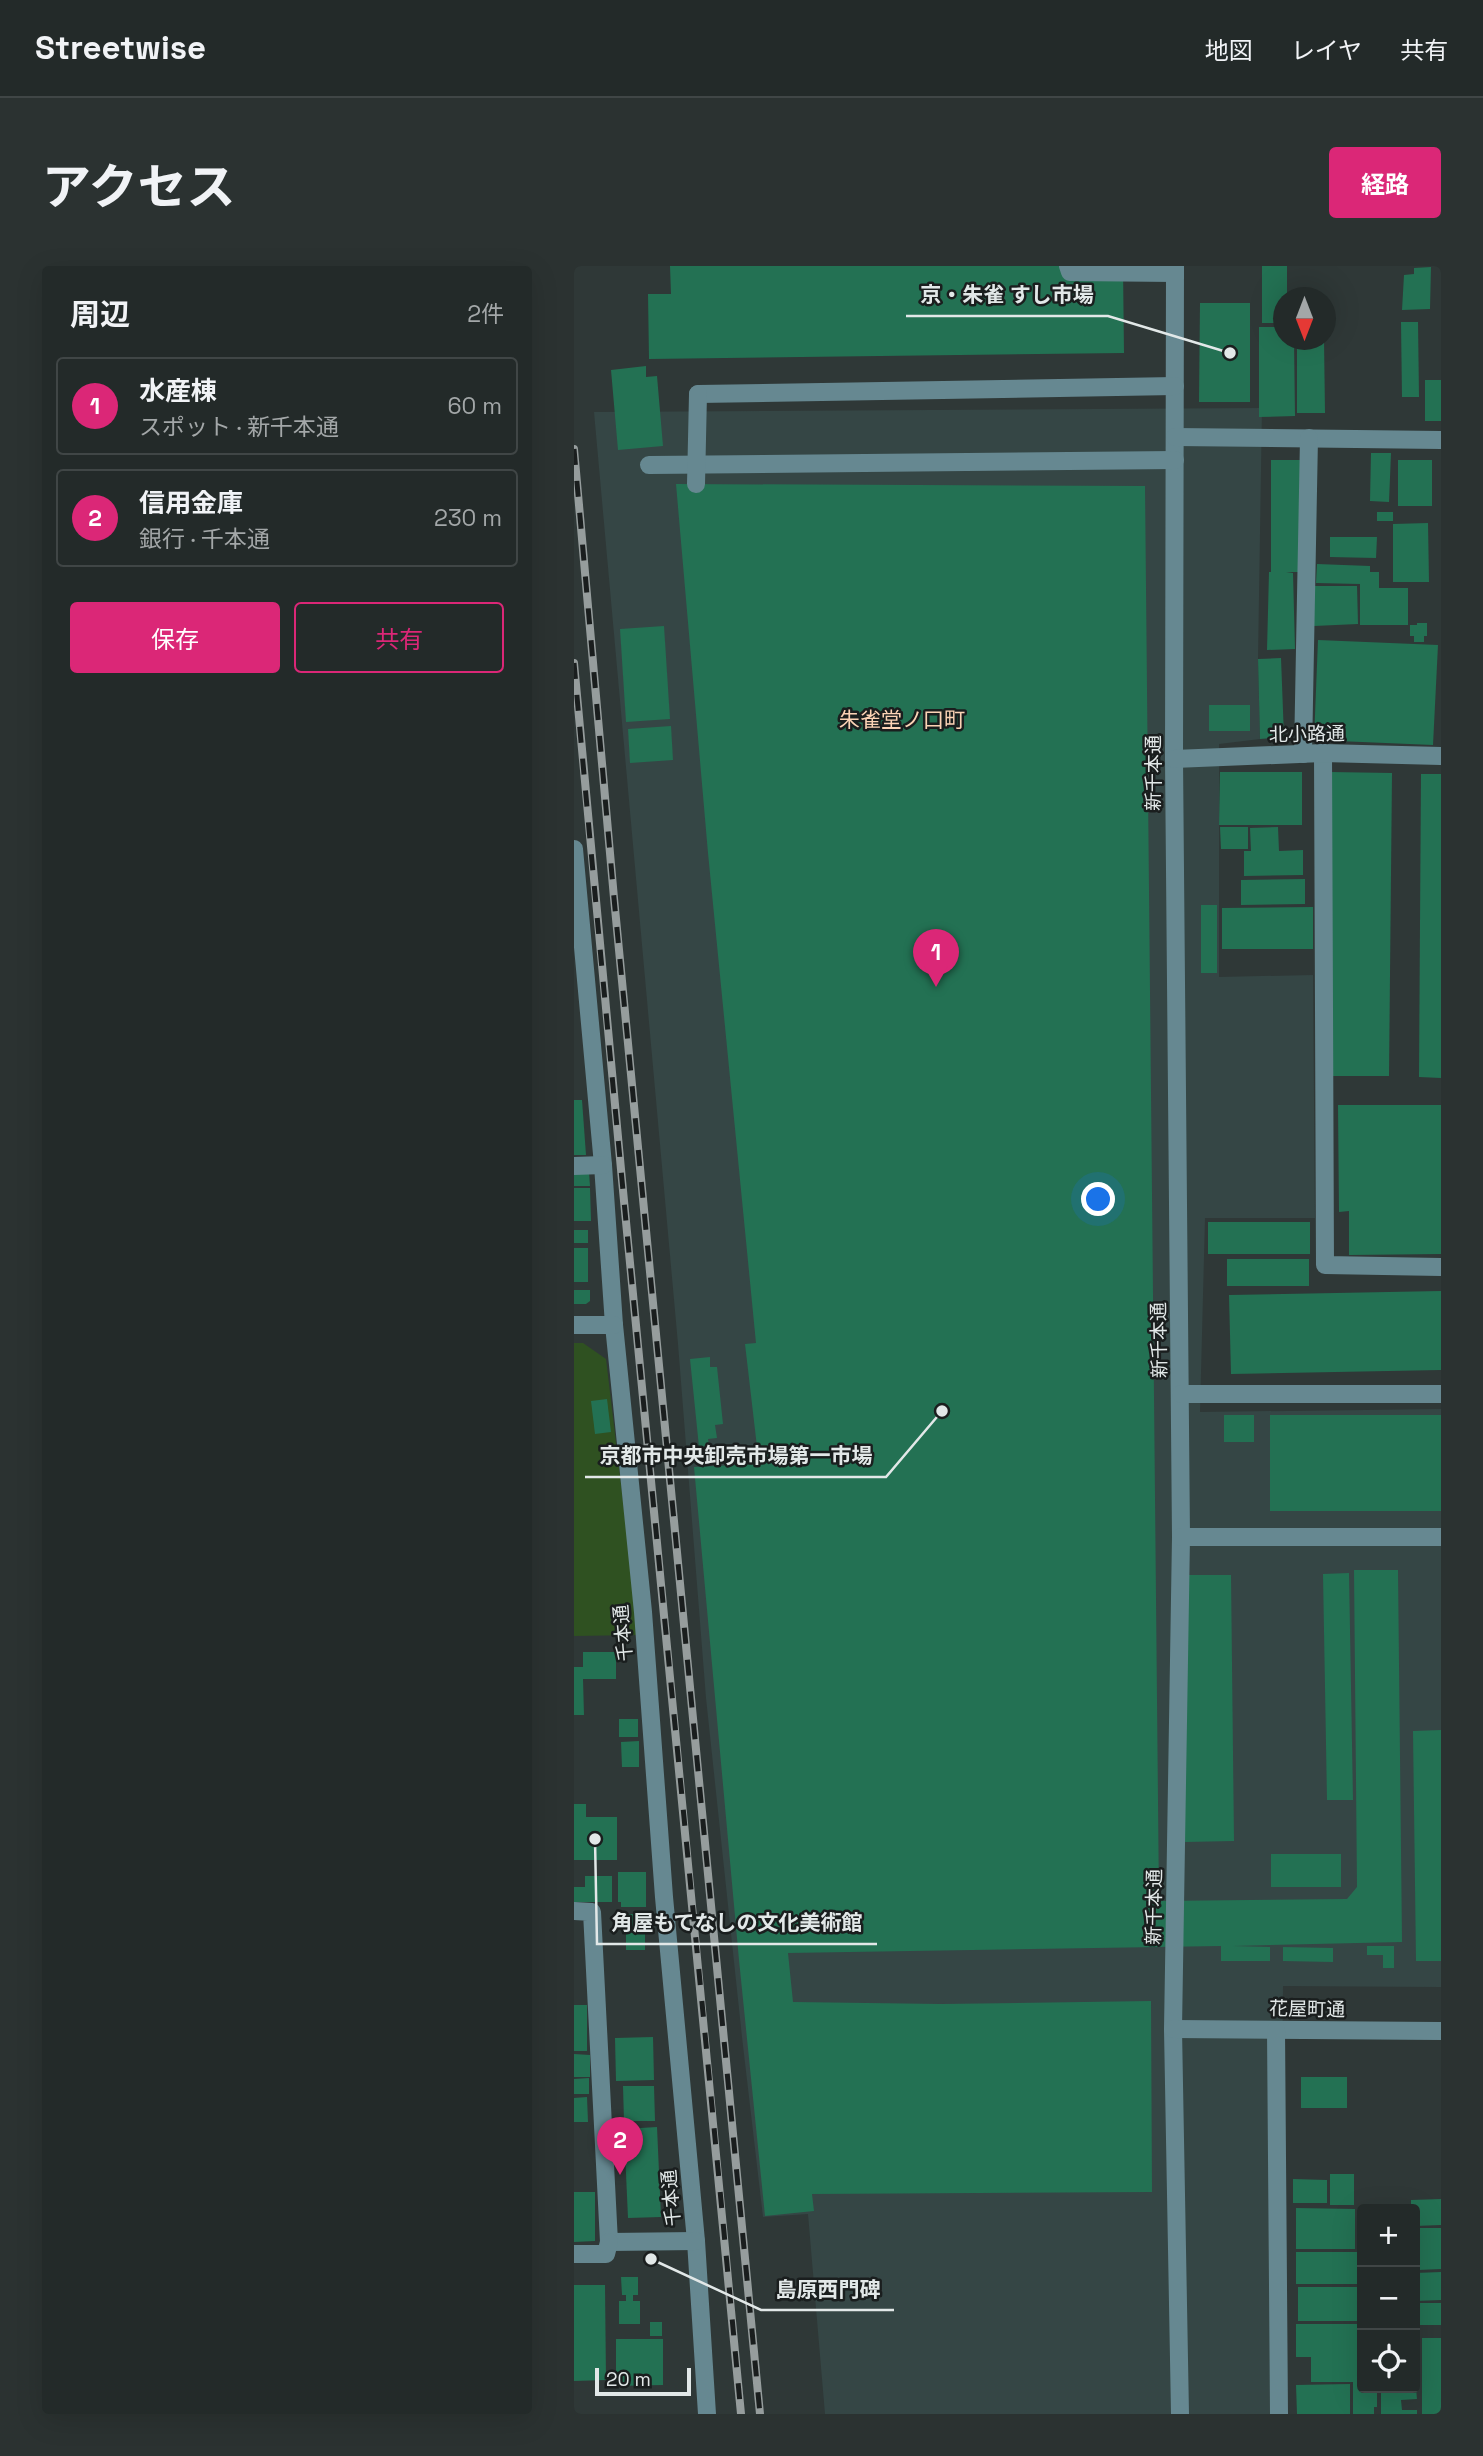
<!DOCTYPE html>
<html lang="ja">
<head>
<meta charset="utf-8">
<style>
	:root { --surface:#232a29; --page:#2b3231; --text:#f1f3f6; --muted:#a3a7a8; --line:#404646; --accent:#db2777 }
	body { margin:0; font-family:"Space Grotesk","Noto Sans JP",sans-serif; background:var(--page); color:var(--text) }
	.controls { position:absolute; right:21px; bottom:21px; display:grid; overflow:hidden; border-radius:7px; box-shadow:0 7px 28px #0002 }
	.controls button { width:63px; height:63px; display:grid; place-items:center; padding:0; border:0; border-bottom:2px solid var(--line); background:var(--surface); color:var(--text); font:35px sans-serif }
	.compass { position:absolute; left:699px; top:21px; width:63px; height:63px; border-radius:50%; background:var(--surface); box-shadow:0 7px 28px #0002; rotate:180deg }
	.scale { position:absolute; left:21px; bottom:18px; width:96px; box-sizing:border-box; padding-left:7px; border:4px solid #e2e8e8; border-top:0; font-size:19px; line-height:24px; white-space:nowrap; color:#e2e8e8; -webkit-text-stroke:5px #1a1e1e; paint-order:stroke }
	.you { position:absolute; left:525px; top:934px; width:24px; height:24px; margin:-18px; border:5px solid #fff; border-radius:50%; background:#1a73e8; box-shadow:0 0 0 10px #1a73e833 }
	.badge { display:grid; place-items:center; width:46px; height:46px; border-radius:50%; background:var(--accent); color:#fff; font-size:23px; font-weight:700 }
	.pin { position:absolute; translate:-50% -58px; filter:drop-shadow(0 2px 4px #0008) }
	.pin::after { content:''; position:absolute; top:37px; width:24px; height:21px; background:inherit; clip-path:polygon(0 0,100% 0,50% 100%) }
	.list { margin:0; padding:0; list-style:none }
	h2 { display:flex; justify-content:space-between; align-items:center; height:91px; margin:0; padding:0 28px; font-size:30px }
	h2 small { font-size:23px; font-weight:400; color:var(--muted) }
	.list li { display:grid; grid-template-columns:46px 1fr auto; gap:21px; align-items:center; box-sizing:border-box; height:98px; margin:0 14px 14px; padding:0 14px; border:2px solid var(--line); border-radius:7px }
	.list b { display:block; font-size:26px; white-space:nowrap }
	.list p { margin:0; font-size:23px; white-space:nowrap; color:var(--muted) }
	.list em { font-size:23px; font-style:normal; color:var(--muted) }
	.actions { display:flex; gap:14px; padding:21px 28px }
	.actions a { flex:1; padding:16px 0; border:2px solid var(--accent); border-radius:7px; text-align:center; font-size:24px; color:var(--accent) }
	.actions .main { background:var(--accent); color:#fff }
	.icon { flex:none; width:38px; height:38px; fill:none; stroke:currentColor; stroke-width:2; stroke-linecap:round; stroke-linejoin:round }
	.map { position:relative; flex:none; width:867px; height:2148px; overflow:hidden; border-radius:7px }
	header { display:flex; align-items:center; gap:42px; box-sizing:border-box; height:98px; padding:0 35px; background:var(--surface); border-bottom:2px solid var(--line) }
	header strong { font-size:33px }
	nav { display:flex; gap:38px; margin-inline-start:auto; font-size:24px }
	.intro { display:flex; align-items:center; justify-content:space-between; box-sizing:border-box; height:168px; padding:0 42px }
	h1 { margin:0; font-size:49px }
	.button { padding:18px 32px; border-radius:7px; background:var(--accent); color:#fff; font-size:24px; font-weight:700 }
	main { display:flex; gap:42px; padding:0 42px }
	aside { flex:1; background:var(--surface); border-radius:7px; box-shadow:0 7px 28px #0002 }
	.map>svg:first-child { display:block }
	.built { fill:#354645 }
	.green { fill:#2f5121 }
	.building { fill:#237153 }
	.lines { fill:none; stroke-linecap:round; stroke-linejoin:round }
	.minor { stroke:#668891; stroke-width:18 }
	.rail-casing { stroke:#969d9d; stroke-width:8 }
	.rail { stroke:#1a1e1e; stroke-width:5; stroke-dasharray:16; stroke-linecap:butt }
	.minor-bridge { stroke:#668891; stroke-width:18 }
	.labels { text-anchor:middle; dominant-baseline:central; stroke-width:5; stroke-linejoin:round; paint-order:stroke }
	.street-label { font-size:19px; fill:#e2e8e8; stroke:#1a1e1e }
	.neighbourhood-label { font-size:21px; fill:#fbd3b5; stroke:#1a1e1e }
	.leader { fill:none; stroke:#e2e8e8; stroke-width:2.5 }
	.callout-dot { fill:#e2e8e8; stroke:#1a1e1e; stroke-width:2.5 }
	.callout-label { font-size:21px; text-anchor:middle; font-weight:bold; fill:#e2e8e8; stroke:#1a1e1e; stroke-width:5; stroke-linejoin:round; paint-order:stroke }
</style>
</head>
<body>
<header>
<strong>Streetwise</strong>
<nav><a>地図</a><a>レイヤ</a><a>共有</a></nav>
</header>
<div class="intro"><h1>アクセス</h1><a class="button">経路</a></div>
<main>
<aside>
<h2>周辺<small>2件</small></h2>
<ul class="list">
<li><span class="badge">1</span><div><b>水産棟</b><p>スポット · 新千本通</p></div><em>60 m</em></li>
<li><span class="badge">2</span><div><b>信用金庫</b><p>銀行 · 千本通</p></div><em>230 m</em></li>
</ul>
<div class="actions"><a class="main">保存</a><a>共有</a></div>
</aside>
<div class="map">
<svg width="867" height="2148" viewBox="0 0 867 2148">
	<rect width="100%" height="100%" fill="#2f3837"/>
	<polygon class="built" points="688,142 684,393 686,473 645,478 645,711 739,709 741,952 631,952 626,1146 867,1143 867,1721 709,1720 705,2148 251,2148 234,1948 189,1951 168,1771 132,1432 104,1078 20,146"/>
	<polygon class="green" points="0,1077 9,1077 32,1093 65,1369 0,1370"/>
	<g class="building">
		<polygon points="96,0 549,0 550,87 75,93 74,28 97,28"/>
		<polygon points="688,0 713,0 713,32 710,32 710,57 688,57"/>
		<polygon points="857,1 856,43 828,44 830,9 840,8 840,2"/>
		<polygon points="626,37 676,37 676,136 625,136"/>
		<polygon points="827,56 844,56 845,131 828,131"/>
		<polygon points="685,61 710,61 710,74 720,74 721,150 685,151"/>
		<polygon points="723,74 750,74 751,147 723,147"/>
		<polygon points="72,100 72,111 83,110 89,180 44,184 37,104"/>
		<rect x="851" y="114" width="16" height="41"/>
		<polygon points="797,187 817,187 815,236 796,235"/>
		<polygon points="697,194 726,194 726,306 712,306 719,307 721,383 693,384 695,306 697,306"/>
		<rect x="824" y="194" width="34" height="46"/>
		<polygon points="102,218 571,220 585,1635 773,1633 783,1621 780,1304 824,1304 828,1676 659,1680 696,1681 696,1695 647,1695 647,1680 214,1687 219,1736 367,1738 577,1735 578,1926 238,1928 240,1945 191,1950 165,1694 120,1201 185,1198 171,1078 182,1077 134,587"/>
		<rect x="803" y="246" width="16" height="9"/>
		<polygon points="854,257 855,316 819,316 819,258"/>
		<polygon points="756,271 803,271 802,292 756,291"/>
		<polygon points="743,298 796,300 796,306 805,306 805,322 834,322 834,359 786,359 786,318 742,317"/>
		<polygon points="739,320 783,320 784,358 740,360"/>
		<polygon points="843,357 853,357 853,370 850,370 850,376 840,376 840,370 836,370 836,359 843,359"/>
		<polygon points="90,360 96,453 52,456 46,363"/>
		<polygon points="744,374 864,379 859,479 740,474"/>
		<polygon points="707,392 710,471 686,473 684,393"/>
		<rect x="635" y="439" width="41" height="26"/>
		<polygon points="97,460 99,494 56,497 54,463"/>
		<polygon points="646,506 728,506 728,559 645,559"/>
		<polygon points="756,506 818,507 815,810 754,810"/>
		<polygon points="847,508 867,508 867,812 845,811"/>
		<polygon points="646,561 674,561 674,583 647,583"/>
		<polygon points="704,561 705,585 729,584 729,609 670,610 670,585 677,585 676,562"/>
		<polygon points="731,613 731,638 667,639 667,614"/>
		<rect x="627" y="639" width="16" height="68"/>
		<polygon points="739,641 739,683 648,683 648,642"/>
		<polygon points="0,834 8,834 12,889 0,889"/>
		<polygon points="764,839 867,839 867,988 775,989 775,945 765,946"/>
		<polygon points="15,906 16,920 0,920 0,907"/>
		<polygon points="0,922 16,922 17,955 0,955"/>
		<rect x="634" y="956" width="102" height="32"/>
		<rect x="0" y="964" width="14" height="13"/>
		<rect x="0" y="982" width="14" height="34"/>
		<rect x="653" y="993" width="82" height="27"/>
		<polygon points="0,1024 16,1024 16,1035 12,1038 0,1038"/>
		<polygon points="867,1025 867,1104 657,1108 655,1029"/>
		<polygon points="136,1091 136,1101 143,1101 149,1158 141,1159 143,1172 134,1173 135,1180 125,1181 116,1093"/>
		<polygon points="33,1133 37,1166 21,1168 17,1135"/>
		<rect x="650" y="1149" width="30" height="27"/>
		<rect x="696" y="1149" width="171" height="96"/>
		<polygon points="775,1307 779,1534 753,1534 749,1308"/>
		<polygon points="609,1309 657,1309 660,1575 611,1576"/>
		<polygon points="9,1386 42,1386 42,1413 9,1413 10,1449 0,1449 0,1401 9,1401"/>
		<rect x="45" y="1453" width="19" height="18"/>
		<polygon points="867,1464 867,1695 842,1695 839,1465"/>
		<polygon points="65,1475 65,1501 48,1501 47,1476"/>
		<polygon points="0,1538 12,1538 12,1551 43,1551 43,1594 0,1594"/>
		<rect x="697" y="1588" width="70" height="33"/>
		<polygon points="44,1606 72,1606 72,1641 47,1641 47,1636 44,1636"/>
		<polygon points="11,1610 38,1610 38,1636 0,1636 0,1621 11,1621"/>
		<rect x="52" y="1648" width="19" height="36"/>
		<polygon points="793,1680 820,1680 820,1702 809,1702 809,1689 793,1689"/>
		<polygon points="709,1681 759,1682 759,1696 709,1695"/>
		<rect x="0" y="1739" width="13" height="46"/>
		<polygon points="79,1771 80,1814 42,1815 41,1772"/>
		<polygon points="0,1788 16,1789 16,1811 0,1811"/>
		<rect x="727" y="1811" width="46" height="31"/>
		<polygon points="15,1812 15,1828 0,1828 0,1813"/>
		<polygon points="49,1820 80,1820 81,1855 50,1855"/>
		<polygon points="13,1831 14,1856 0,1856 0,1832"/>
		<polygon points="83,1861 87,1951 54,1952 50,1863"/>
		<rect x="756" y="1908" width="24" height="31"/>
		<polygon points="719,1913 753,1914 753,1937 719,1937"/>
		<polygon points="0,1926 21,1926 21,1975 0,1976"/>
		<polygon points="867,1933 867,1959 841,1960 841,1943 820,1943 820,1941 837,1941 837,1934"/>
		<polygon points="722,1942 781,1943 781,1983 722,1983"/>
		<polygon points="841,1962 867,1962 867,2003 844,2004"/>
		<rect x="722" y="1986" width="66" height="32"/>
		<polygon points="867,2006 867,2034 841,2035 841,2007"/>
		<polygon points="47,2011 64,2011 64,2029 59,2029 59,2035 66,2035 66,2058 45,2058 45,2035 52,2035 52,2029 48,2029"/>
		<polygon points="0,2019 31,2019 32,2114 0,2115"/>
		<rect x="724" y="2021" width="64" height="34"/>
		<rect x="841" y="2037" width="26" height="22"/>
		<rect x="76" y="2056" width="12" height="14"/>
		<polygon points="722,2058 788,2058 788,2122 803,2122 803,2141 800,2141 800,2148 779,2148 779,2116 737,2116 737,2091 722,2091"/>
		<rect x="848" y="2072" width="19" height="76"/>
		<polygon points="42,2073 89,2073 89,2119 42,2120"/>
		<polygon points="776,2118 776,2148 723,2148 722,2119"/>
		<polygon points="807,2122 842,2122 843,2133 827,2134 828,2144 843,2144 843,2148 807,2148"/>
	</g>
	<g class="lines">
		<g class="minor">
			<polyline points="494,0 496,6 601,7"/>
			<polyline points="601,0 600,493 607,1271 599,1763 606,2148"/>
			<polyline points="124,128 601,120"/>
			<polyline points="601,171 867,174"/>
			<polyline points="75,199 601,194"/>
			<polyline points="749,487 751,999 867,1001"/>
			<polyline points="729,488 735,172"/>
			<polyline points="600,493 749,487 867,490"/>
			<polyline points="0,583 29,899 40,1059 69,1346 90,1631 122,1975 133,2148"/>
			<polyline points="0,900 29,899"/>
			<polyline points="0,1059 40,1059"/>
			<polyline points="607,1128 867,1128"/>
			<polyline points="607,1271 867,1271"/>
			<polyline points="0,1645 18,1646 35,1976 122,1975"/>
			<polyline points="599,1763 867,1765"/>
			<polyline points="702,1764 705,2148"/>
			<polyline points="0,1988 32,1988 35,1976"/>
		</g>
		<g class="rail-casing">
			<g id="rail">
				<polyline points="0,183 40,632 186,2148"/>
				<path d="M0,397C52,981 113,1564 167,2148"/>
			</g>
		</g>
		<use href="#rail" class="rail"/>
		<polyline class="minor-bridge" points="122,218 124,128"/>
	</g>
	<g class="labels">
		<g class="street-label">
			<text transform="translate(733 468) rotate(-1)">北小路通</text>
			<text transform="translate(579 507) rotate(-90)">新千本通</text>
			<text transform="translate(585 1074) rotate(-91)">新千本通</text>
			<text transform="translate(49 1367) rotate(-95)">千本通</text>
			<text transform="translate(580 1641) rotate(-89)">新千本通</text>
			<text transform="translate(733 1743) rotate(1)">花屋町通</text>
			<text transform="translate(97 1932) rotate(-95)">千本通</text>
		</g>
		<g class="neighbourhood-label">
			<text x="328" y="453">朱雀堂ノ口町</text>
		</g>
	</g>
	<path class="leader" d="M656 87L534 50H332M368 1145L312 1211H11M21 1573L23 1678H303M77 1993L187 2044H320"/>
	<g class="callout-dot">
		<circle cx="656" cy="87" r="7"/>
		<circle cx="368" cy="1145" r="7"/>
		<circle cx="21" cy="1573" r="7"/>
		<circle cx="77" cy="1993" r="7"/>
	</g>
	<g class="callout-label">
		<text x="433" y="36">京・朱雀 すし市場</text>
		<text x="162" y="1197">京都市中央卸売市場第一市場</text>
		<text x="163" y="1664">角屋もてなしの文化美術館</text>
		<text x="254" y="2031">島原西門碑</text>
	</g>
</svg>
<div class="controls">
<button>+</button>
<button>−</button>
<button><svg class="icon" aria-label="locate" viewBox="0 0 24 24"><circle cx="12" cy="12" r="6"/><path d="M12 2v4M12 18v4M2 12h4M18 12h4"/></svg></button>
</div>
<svg class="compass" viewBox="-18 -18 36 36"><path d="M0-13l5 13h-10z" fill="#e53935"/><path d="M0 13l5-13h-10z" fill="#a3a7a8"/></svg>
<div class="scale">20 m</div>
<div class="you"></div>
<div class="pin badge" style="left:362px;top:721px">1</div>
<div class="pin badge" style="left:46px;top:1909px">2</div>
</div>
</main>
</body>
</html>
